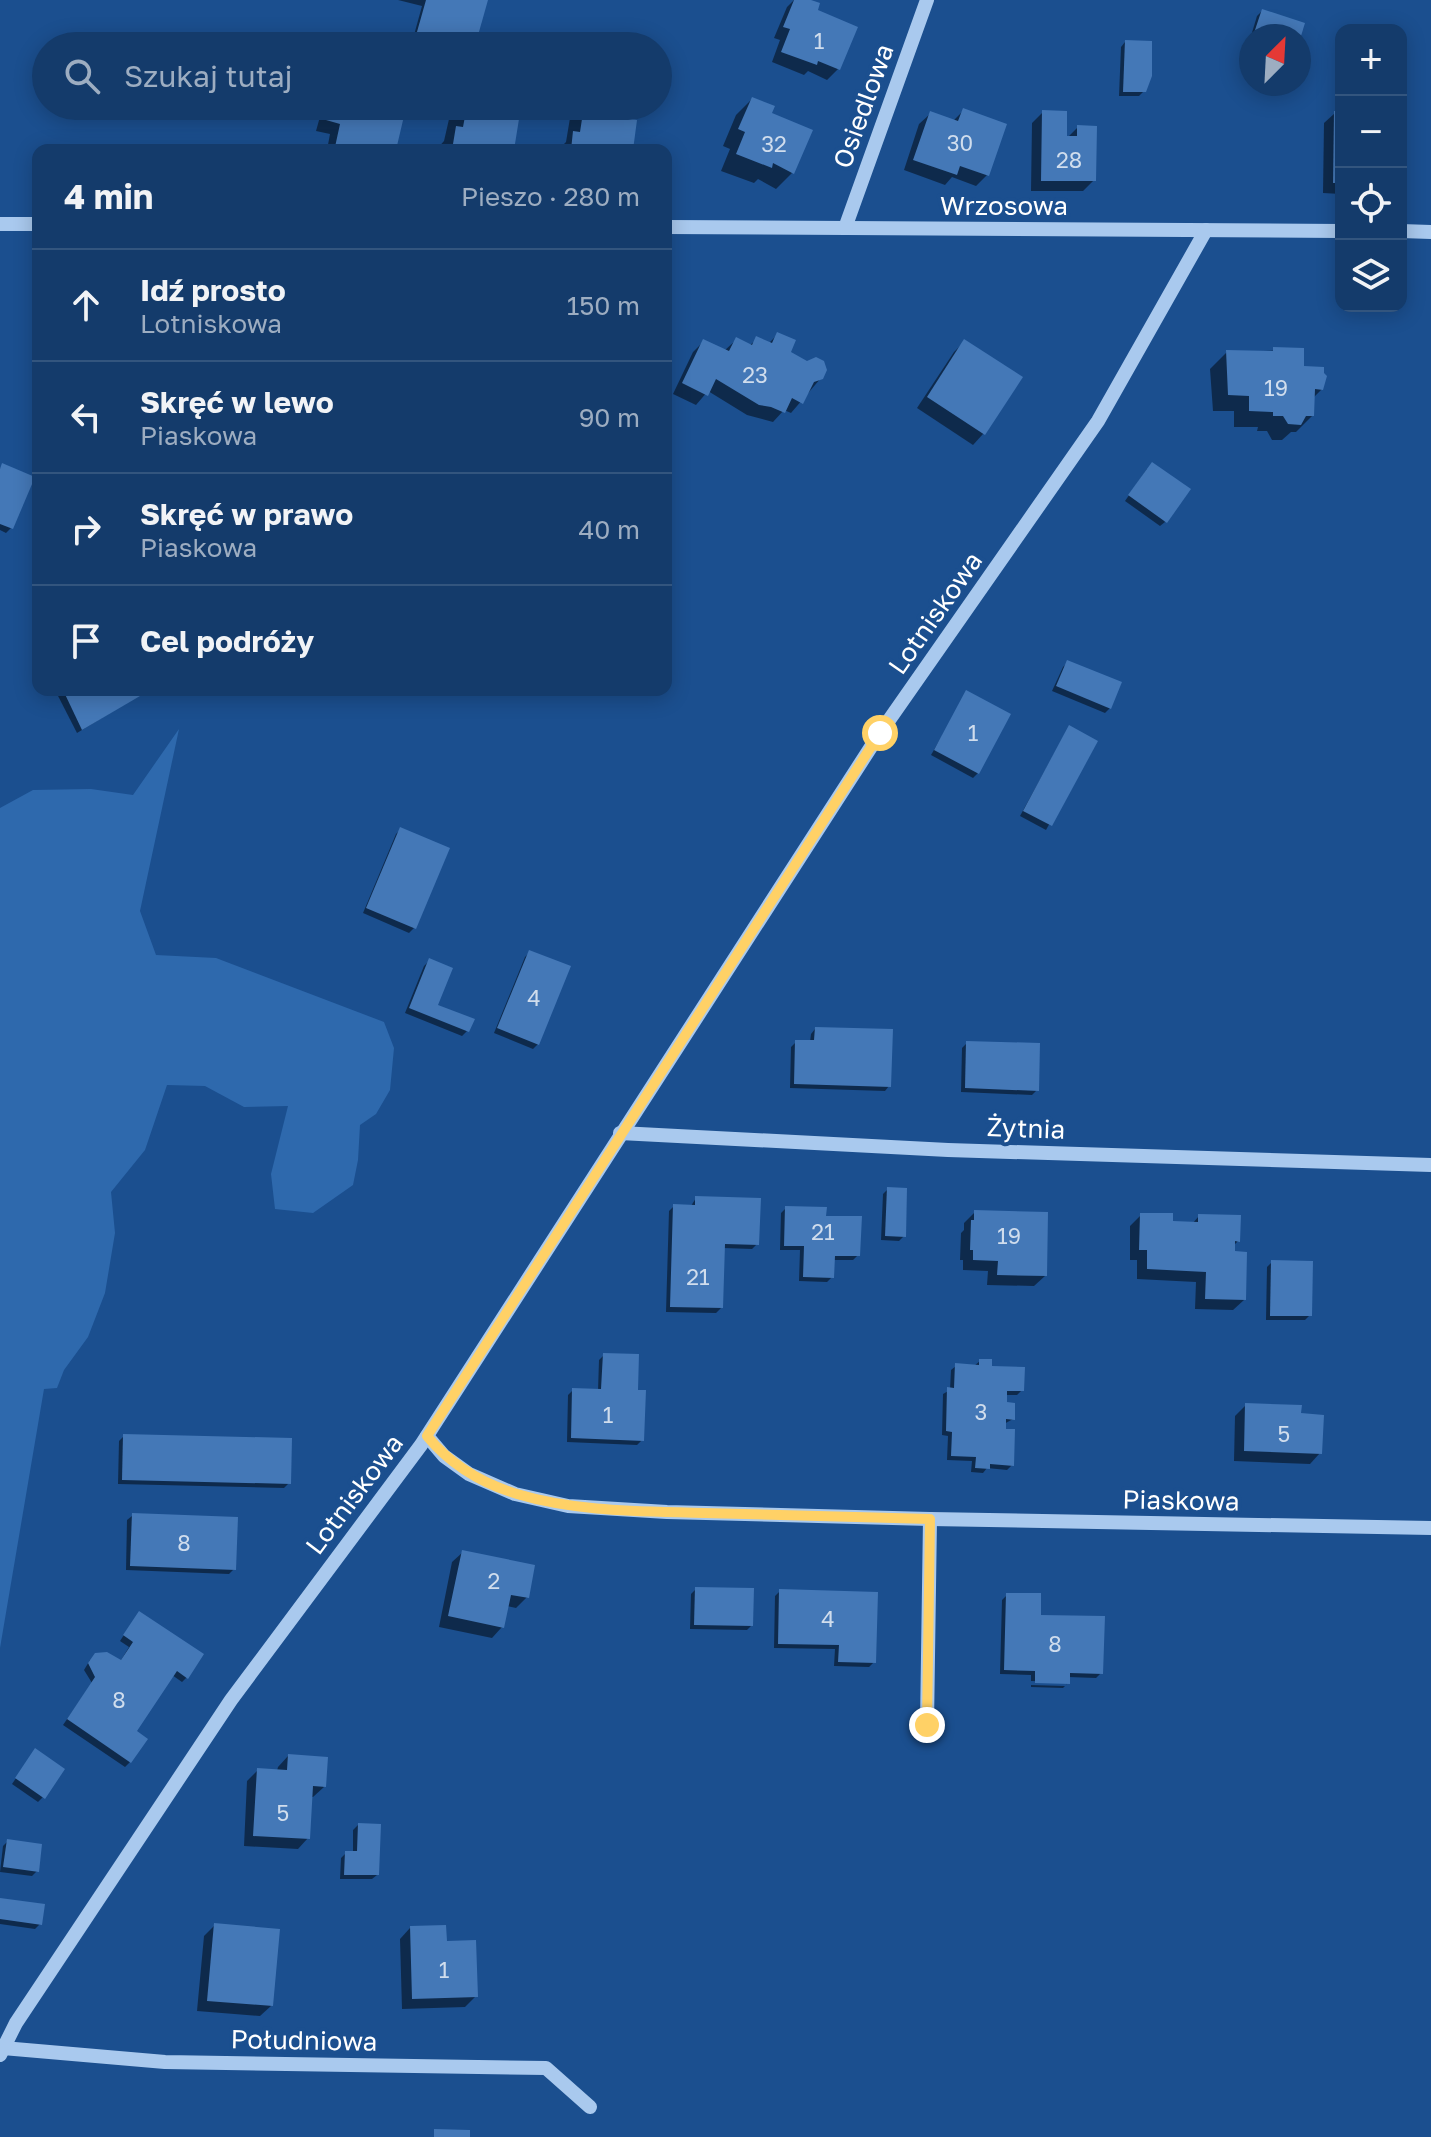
<!DOCTYPE html>
<html lang="pl">
<head>
<meta charset="utf-8">
<style>
	:root { --surface:#143b6b; --page:#214673; --text:#f1f3f6; --muted:#9dadc1; --line:#33557e }
	body { margin:0; font-family:"Golos Text",sans-serif; background:var(--page); color:var(--text) }
	.controls { position:absolute; right:24px; top:24px; display:grid; overflow:hidden; border-radius:16px; box-shadow:0 4px 20px #0003 }
	.controls button { width:72px; height:72px; display:grid; place-items:center; padding:0; border:0; border-bottom:2px solid var(--line); background:var(--surface); color:var(--text); font:40px sans-serif }
	.compass { position:absolute; left:1239px; top:24px; width:72px; height:72px; border-radius:50%; background:var(--surface); box-shadow:0 4px 20px #0003; rotate:24deg }
	.stop { position:absolute; width:24px; height:24px; margin:-18px; border:6px solid #ffd166; border-radius:50%; background:#fff }
	.stop.end { background:#ffd166; border-color:#fff; box-shadow:0 2px 8px #0008 }
	.list { margin:0; padding:0; list-style:none }
	h2 { display:flex; justify-content:space-between; align-items:center; height:104px; margin:0; padding:0 32px; font-size:34px }
	h2 small { font-size:26px; font-weight:400; color:var(--muted) }
	.list li { display:grid; grid-template-columns:52px 1fr auto; gap:24px; align-items:center; box-sizing:border-box; height:112px; padding:0 32px; border-top:2px solid var(--line) }
	.list b { display:block; font-size:30px; white-space:nowrap }
	.list p { margin:0; font-size:26px; white-space:nowrap; color:var(--muted) }
	.list em { font-size:26px; font-style:normal; color:var(--muted) }
	.icon { flex:none; width:44px; height:44px; fill:none; stroke:currentColor; stroke-width:2; stroke-linecap:round; stroke-linejoin:round }
	.map { position:relative; flex:none; width:1431px; height:2137px; overflow:hidden }
	.search { position:absolute; background:var(--surface); box-shadow:0 4px 20px #0003; left:32px; top:32px; width:640px; height:88px; display:flex; align-items:center; gap:20px; box-sizing:border-box; padding:0 28px; border-radius:44px; color:var(--muted); font-size:30px }
	.panel { position:absolute; background:var(--surface); box-shadow:0 4px 20px #0003; left:32px; top:144px; width:640px; height:552px; border-radius:16px }
	.map>svg:first-child { display:block }
	.green { fill:#2e69ad }
	.shadow { fill:#0007 }
	.building { fill:#4478b7 }
	.lines { fill:none; stroke-linecap:round; stroke-linejoin:round }
	.minor { stroke:#a9c9ee; stroke-width:14 }
	.route { stroke:#ffd166; stroke-width:10 }
	.labels { text-anchor:middle; dominant-baseline:central; stroke-width:8; stroke-linejoin:round; paint-order:stroke }
	.number-label { font-size:22px; fill:#d0dded }
	.street-label { font-size:26px; fill:#fff; stroke:#1b4f8f }
</style>
</head>
<body>
<div class="map">
<svg width="1431" height="2137" viewBox="0 0 1431 2137">
	<rect width="100%" height="100%" fill="#1b4f8f"/>
	<polygon class="green" points="179,729 140,911 156,955 216,958 384,1022 394,1048 390,1090 376,1114 360,1125 358,1160 353,1185 313,1213 275,1209 271,1174 288,1106 244,1107 205,1086 167,1085 145,1150 111,1192 115,1233 105,1293 88,1337 64,1370 57,1388 44,1389 0,1648 0,808 33,790 91,789 133,795"/>
	<g class="shadow">
		<polygon points="398,0 486,0 472,46 411,46 422,6"/>
		<polygon points="794,0 806,0 815,11 838,69 827,80 808,71 804,75 772,62 780,40 774,38 787,7"/>
		<polygon points="1262,11 1298,36 1251,36 1257,16"/>
		<polygon points="1125,42 1144,91 1139,96 1119,96 1121,47"/>
		<polygon points="752,99 769,114 792,173 776,189 758,179 754,183 721,171 730,149 723,146 736,115"/>
		<polygon points="323,106 399,106 394,150 327,150 330,134 316,131"/>
		<polygon points="452,106 514,106 512,150 436,150 444,141"/>
		<polygon points="572,106 632,106 631,150 558,150 566,142"/>
		<polygon points="963,111 987,175 976,186 952,177 945,185 904,170 919,124 930,114 953,121"/>
		<polygon points="1043,112 1065,140 1078,127 1094,180 1083,191 1031,191 1032,123"/>
		<polygon points="1335,113 1341,113 1341,194 1323,193 1324,123"/>
		<polygon points="778,334 788,353 821,378 791,413 784,410 773,422 747,415 708,391 696,405 673,394 693,352 704,341 724,351 736,340 749,346 757,339 768,344"/>
		<polygon points="965,341 983,434 973,445 917,408 954,352"/>
		<polygon points="1302,350 1302,368 1322,389 1313,398 1312,416 1296,432 1291,432 1282,440 1272,440 1267,431 1257,431 1258,427 1234,427 1234,411 1213,411 1210,369 1227,352"/>
		<polygon points="3,466 11,528 6,533 0,530 0,469"/>
		<polygon points="1147,469 1165,522 1160,526 1125,501"/>
		<polygon points="1068,662 1110,708 1105,713 1052,691 1063,667"/>
		<polygon points="55,690 134,690 138,696 77,733"/>
		<polygon points="967,693 978,773 973,778 931,755"/>
		<polygon points="1069,727 1095,741 1046,830 1020,816"/>
		<polygon points="401,829 414,928 409,933 363,913 396,834"/>
		<polygon points="530,952 538,1044 533,1049 494,1033 525,957"/>
		<polygon points="429,961 436,1006 467,1031 462,1036 405,1013 424,966"/>
		<polygon points="815,1029 889,1086 885,1091 790,1088 791,1047 796,1042 810,1042 811,1034"/>
		<polygon points="967,1043 1037,1090 1032,1095 961,1092 962,1048"/>
		<polygon points="888,1189 904,1236 899,1241 881,1240 883,1194"/>
		<polygon points="696,1198 757,1244 752,1249 723,1248 721,1308 716,1313 666,1312 669,1211 674,1206 691,1206"/>
		<polygon points="786,1208 824,1218 858,1255 853,1260 832,1260 832,1277 827,1282 799,1281 800,1250 780,1250 781,1213"/>
		<polygon points="975,1212 1045,1276 1034,1286 987,1285 988,1271 963,1270 963,1260 960,1260 961,1233 964,1230 964,1223"/>
		<polygon points="1141,1215 1171,1223 1192,1224 1199,1216 1238,1241 1233,1246 1244,1300 1233,1310 1195,1309 1196,1282 1137,1279 1137,1260 1130,1260 1130,1226"/>
		<polygon points="1272,1262 1310,1315 1305,1320 1266,1320 1267,1267"/>
		<polygon points="604,1355 636,1392 642,1440 637,1445 567,1442 568,1395 573,1390 598,1391 599,1360"/>
		<polygon points="980,1361 1022,1390 1017,1395 1005,1395 1005,1404 1013,1419 1004,1424 1012,1465 1007,1470 987,1468 983,1473 971,1472 972,1461 947,1460 948,1436 942,1435 943,1394 950,1390 951,1370 956,1366 974,1366"/>
		<polygon points="1246,1405 1299,1415 1320,1453 1310,1464 1234,1461 1235,1416"/>
		<polygon points="124,1436 289,1483 284,1488 118,1484 119,1441"/>
		<polygon points="132,1516 234,1569 229,1574 126,1570 127,1520"/>
		<polygon points="463,1552 527,1597 516,1608 507,1606 502,1627 492,1638 439,1627 452,1562"/>
		<polygon points="696,1589 752,1625 747,1630 690,1629 691,1594"/>
		<polygon points="780,1591 874,1662 869,1667 834,1666 835,1649 774,1648 775,1596"/>
		<polygon points="1007,1595 1039,1617 1101,1673 1096,1678 1068,1677 1066,1685 1066,1682 1031,1681 1031,1675 1000,1674 1002,1600"/>
		<polygon points="135,1618 187,1677 182,1682 172,1675 134,1732 130,1762 125,1767 63,1725 92,1683 84,1670 90,1660 120,1662 129,1647 120,1641"/>
		<polygon points="1031,1685 1065,1686 1063,1688 1031,1687"/>
		<polygon points="31,1756 43,1797 38,1802 12,1784"/>
		<polygon points="288,1756 324,1787 313,1797 310,1797 308,1838 298,1849 244,1846 247,1781 258,1770 277,1771 278,1767"/>
		<polygon points="358,1825 377,1875 372,1879 340,1879 341,1858 346,1853 353,1853 353,1830"/>
		<polygon points="8,1841 37,1871 32,1876 0,1872 3,1846"/>
		<polygon points="0,1900 40,1924 35,1929 0,1924"/>
		<polygon points="215,1925 271,2006 260,2016 197,2011 204,1936"/>
		<polygon points="410,1928 445,1943 476,1996 465,2007 402,2009 400,1939"/>
	</g>
	<g class="building">
		<polygon points="426,0 488,0 475,46 413,46"/>
		<polygon points="794,0 811,0 820,3 818,10 858,27 840,70 818,61 817,65 781,52 790,29 783,27"/>
		<polygon points="1262,9 1305,23 1301,36 1253,36"/>
		<polygon points="1125,40 1152,41 1152,76 1146,92 1123,92"/>
		<polygon points="752,97 775,106 772,113 813,130 794,174 773,163 772,168 736,154 745,132 738,129"/>
		<polygon points="329,106 401,106 398,115 404,116 396,150 347,150 335,147 340,124 326,120"/>
		<polygon points="467,106 516,106 514,118 519,119 514,150 452,150 456,126 463,127"/>
		<polygon points="584,106 634,106 632,119 637,120 633,150 571,150 573,131 580,132"/>
		<polygon points="963,108 1007,124 989,176 960,166 957,175 913,160 930,111 958,121"/>
		<polygon points="1042,110 1067,111 1067,136 1077,136 1077,125 1097,126 1096,181 1041,181"/>
		<polygon points="1334,111 1341,111 1341,183 1333,183"/>
		<polygon points="777,332 796,340 791,352 807,361 816,357 824,361 827,370 823,379 814,382 803,404 792,398 785,413 771,407 759,405 716,379 708,396 682,383 703,339 729,351 736,337 752,345 756,336 772,343"/>
		<polygon points="964,339 1023,377 985,435 927,397"/>
		<polygon points="1273,347 1304,348 1304,366 1324,367 1324,373 1327,376 1323,390 1315,389 1314,416 1306,416 1301,425 1288,424 1283,416 1273,416 1273,412 1249,411 1249,396 1228,395 1226,350 1273,351"/>
		<polygon points="1152,462 1191,489 1167,523 1128,495"/>
		<polygon points="2,463 35,477 13,529 0,524 0,469"/>
		<polygon points="1067,660 1122,682 1111,709 1056,686"/>
		<polygon points="63,690 137,690 140,696 82,730"/>
		<polygon points="966,690 1011,714 979,774 934,750"/>
		<polygon points="1069,725 1098,741 1052,826 1023,811"/>
		<polygon points="400,827 450,848 416,929 366,908"/>
		<polygon points="529,950 571,966 539,1045 497,1028"/>
		<polygon points="429,958 453,968 438,1005 475,1019 469,1032 409,1008"/>
		<polygon points="815,1027 893,1029 891,1087 794,1084 795,1040 814,1040"/>
		<polygon points="966,1041 1040,1043 1039,1091 965,1088"/>
		<polygon points="887,1187 907,1188 906,1237 885,1236"/>
		<polygon points="695,1196 761,1198 759,1245 725,1244 723,1308 670,1307 673,1204 695,1205"/>
		<polygon points="785,1206 827,1207 826,1216 862,1216 860,1256 835,1256 834,1278 803,1277 804,1246 784,1246"/>
		<polygon points="974,1210 1048,1212 1047,1276 997,1275 998,1261 973,1260 973,1250 970,1250 971,1220 974,1220"/>
		<polygon points="1140,1213 1173,1213 1173,1221 1198,1222 1198,1214 1241,1215 1240,1242 1235,1241 1235,1251 1247,1252 1246,1300 1205,1299 1206,1272 1147,1269 1147,1250 1139,1250"/>
		<polygon points="1271,1260 1313,1261 1312,1316 1270,1316"/>
		<polygon points="603,1353 639,1354 638,1390 646,1390 644,1441 571,1438 572,1388 601,1389"/>
		<polygon points="979,1359 992,1359 992,1366 1025,1367 1024,1391 1007,1391 1007,1402 1015,1403 1015,1420 1006,1419 1006,1429 1015,1429 1014,1466 990,1464 990,1469 975,1468 976,1457 951,1456 952,1432 946,1431 947,1387 954,1388 955,1363 979,1365"/>
		<polygon points="1245,1403 1302,1405 1301,1413 1324,1415 1322,1454 1244,1451"/>
		<polygon points="123,1434 292,1438 291,1484 122,1480"/>
		<polygon points="132,1513 238,1517 236,1570 130,1566"/>
		<polygon points="462,1550 535,1565 529,1598 511,1595 504,1628 448,1616"/>
		<polygon points="695,1587 754,1588 753,1626 694,1625"/>
		<polygon points="779,1589 878,1592 876,1663 838,1662 839,1645 778,1644"/>
		<polygon points="1006,1593 1041,1593 1041,1615 1105,1616 1103,1674 1070,1673 1070,1684 1035,1683 1035,1671 1004,1670"/>
		<polygon points="139,1611 204,1654 188,1679 177,1671 137,1731 148,1739 131,1763 67,1719 95,1677 88,1663 95,1653 107,1652 121,1660 133,1642 123,1635"/>
		<polygon points="35,1748 65,1769 45,1799 15,1778"/>
		<polygon points="288,1754 328,1757 326,1787 313,1786 310,1839 253,1836 257,1768 287,1770"/>
		<polygon points="358,1823 381,1824 379,1875 344,1875 345,1851 357,1851"/>
		<polygon points="7,1839 42,1844 39,1872 3,1867"/>
		<polygon points="0,1898 45,1904 42,1925 0,1919"/>
		<polygon points="214,1923 280,1929 273,2006 207,2001"/>
		<polygon points="446,1925 447,1941 476,1940 478,1997 412,1999 410,1926"/>
		<polygon points="434,2129 470,2130 470,2137 434,2137"/>
	</g>
	<g class="lines">
		<g class="minor">
			<polyline points="0,224 38,224"/>
			<polyline points="666,227 1341,231"/>
			<polyline points="845,228 927,0"/>
			<polyline points="1401,231 1431,232"/>
			<polyline points="620,1133 948,1150 1431,1165"/>
			<polyline points="427,1436 444,1456 469,1474 515,1494 568,1506 667,1512 930,1519 1431,1528"/>
			<polyline points="927,1725 930,1519"/>
			<polyline points="3,2048 165,2062 546,2068 590,2107"/>
			<polyline points="0,2055 16,2023 231,1700 421,1445 880,733 1098,421 1206,230"/>
		</g>
	</g>
	<g class="lines">
		<path class="route" d="M880,733L427,1436C450,1464 481,1483 517,1494C577,1512 642,1511 704,1513C780,1515 855,1517 930,1519L927,1725"/>
	</g>
	<g class="labels">
		<g class="number-label">
			<text x="819" y="40">1</text>
			<text x="960" y="142">30</text>
			<text x="774" y="143">32</text>
			<text x="1069" y="159">28</text>
			<text x="755" y="374">23</text>
			<text x="1276" y="387">19</text>
			<text x="973" y="732">1</text>
			<text x="534" y="997">4</text>
			<text x="823" y="1231">21</text>
			<text x="1009" y="1235">19</text>
			<text x="698" y="1276">21</text>
			<text x="981" y="1411">3</text>
			<text x="608" y="1414">1</text>
			<text x="1284" y="1433">5</text>
			<text x="184" y="1542">8</text>
			<text x="494" y="1580">2</text>
			<text x="828" y="1618">4</text>
			<text x="1055" y="1643">8</text>
			<text x="119" y="1699">8</text>
			<text x="283" y="1812">5</text>
			<text x="444" y="1969">1</text>
		</g>
		<g class="street-label">
			<text transform="translate(863 106) rotate(-70)">Osiedlowa</text>
			<text x="1004" y="205">Wrzosowa</text>
			<text transform="translate(935 613) rotate(-55)">Lotniskowa</text>
			<text transform="translate(1026 1128) rotate(2)">Żytnia</text>
			<text transform="translate(354 1494) rotate(-53)">Lotniskowa</text>
			<text transform="translate(1181 1500) rotate(1)">Piaskowa</text>
			<text transform="translate(304 2040) rotate(1)">Południowa</text>
		</g>
	</g>
</svg>
<div class="controls">
<button>+</button>
<button>−</button>
<button><svg class="icon" aria-label="locate" viewBox="0 0 24 24"><circle cx="12" cy="12" r="6"/><path d="M12 2v4M12 18v4M2 12h4M18 12h4"/></svg></button>
<button><svg class="icon" aria-label="layers" viewBox="0 0 24 24"><path d="M12 4l9 5-9 5-9-5zM3 14l9 5 9-5"/></svg></button>
</div>
<svg class="compass" viewBox="-18 -18 36 36"><path d="M0-13l5 13h-10z" fill="#e53935"/><path d="M0 13l5-13h-10z" fill="#9dadc1"/></svg>
<div class="stop" style="left:880px;top:733px"></div>
<div class="stop end" style="left:927px;top:1725px"></div>
<div class="search"><svg class="icon" aria-label="search" viewBox="0 0 24 24"><circle cx="10" cy="10" r="6"/><path d="M15 15l6 6"/></svg>Szukaj tutaj</div>
<section class="panel">
<h2>4 min<small>Pieszo · 280 m</small></h2>
<ul class="list">
<li><svg class="icon" aria-label="ahead" viewBox="0 0 24 24"><path d="M12 20V5M6 11l6-6 6 6"/></svg><div><b>Idź prosto</b><p>Lotniskowa</p></div><em>150 m</em></li>
<li><svg class="icon" aria-label="left" viewBox="0 0 24 24"><path d="M17 20v-9H6M10 6l-5 5 5 5"/></svg><div><b>Skręć w lewo</b><p>Piaskowa</p></div><em>90 m</em></li>
<li><svg class="icon" aria-label="right" viewBox="0 0 24 24"><path d="M7 20v-9h11M14 6l5 5-5 5"/></svg><div><b>Skręć w prawo</b><p>Piaskowa</p></div><em>40 m</em></li>
<li><svg class="icon" aria-label="arrive" viewBox="0 0 24 24"><path d="M6 21V4h12l-3 4 3 4H6"/></svg><div><b>Cel podróży</b></div></li>
</ul>
</section>
</div>
</body>
</html>
